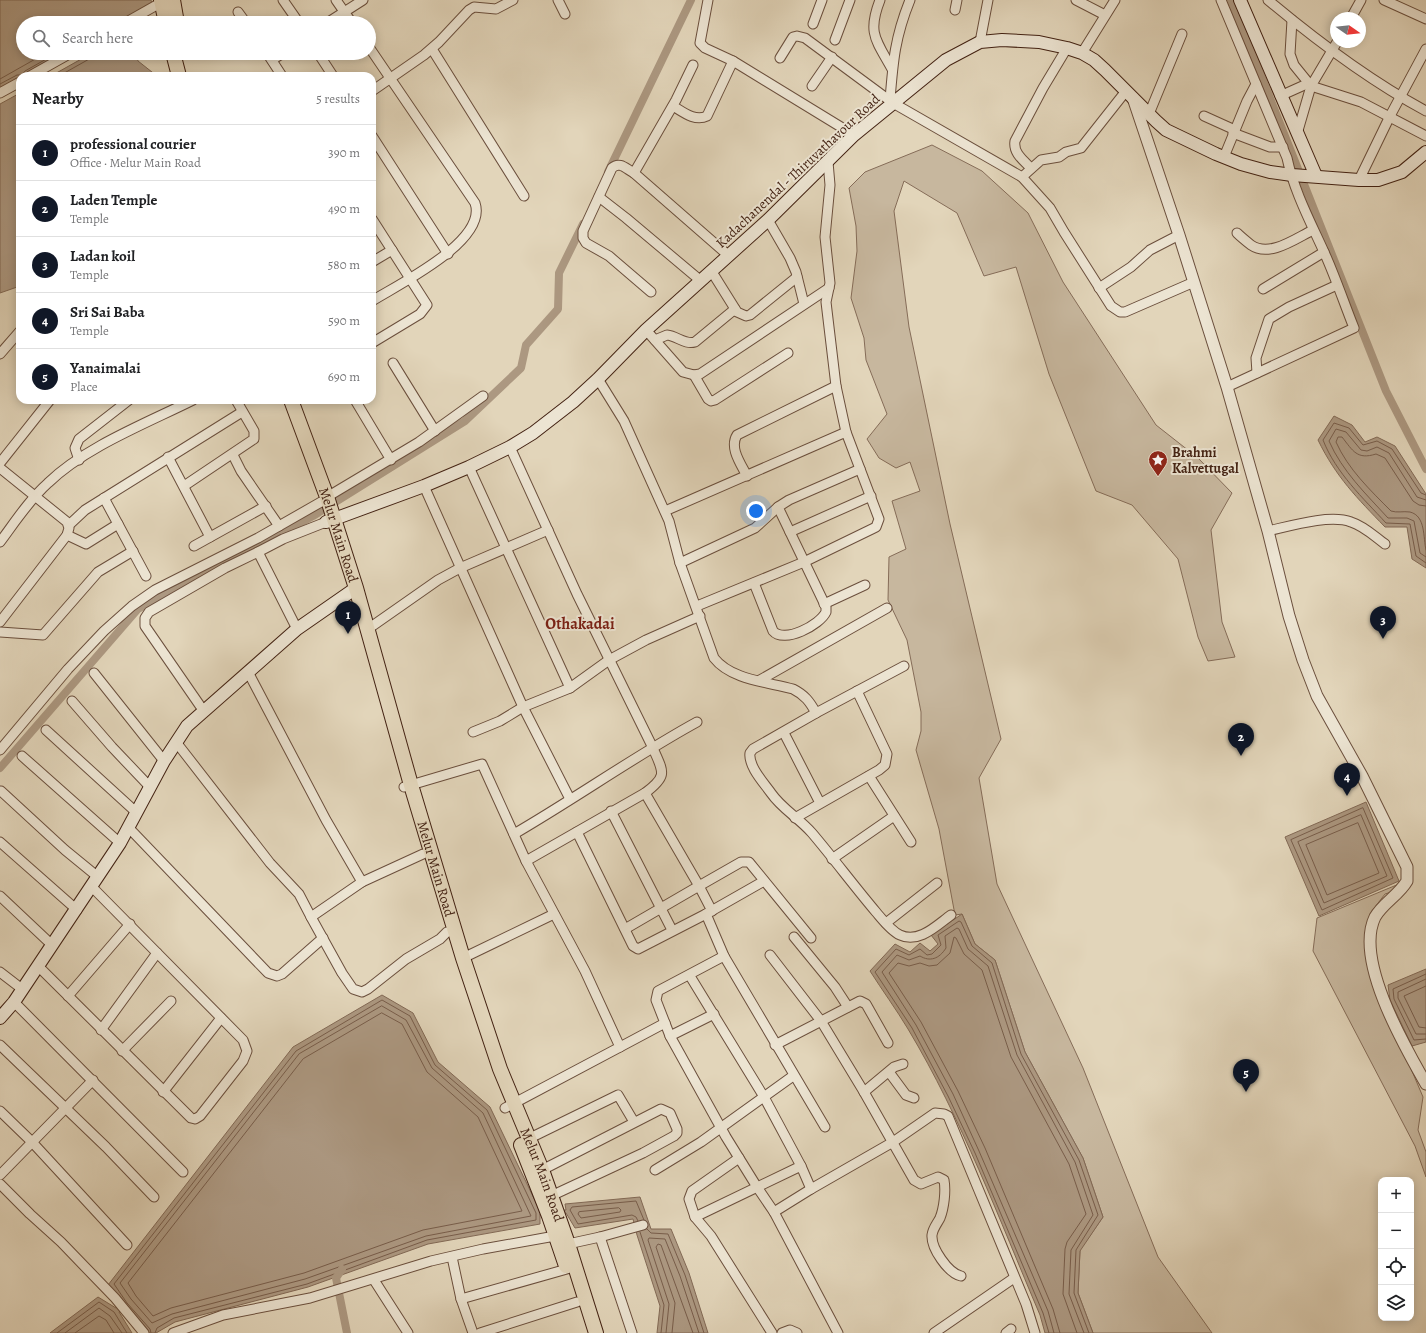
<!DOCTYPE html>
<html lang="en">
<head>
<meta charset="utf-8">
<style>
	:root { --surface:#fff; --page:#f2f2f2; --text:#202124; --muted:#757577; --line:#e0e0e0; --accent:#111827 }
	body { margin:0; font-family:Alegreya,serif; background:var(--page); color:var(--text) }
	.controls { position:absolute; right:12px; bottom:12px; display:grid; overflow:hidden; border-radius:8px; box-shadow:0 2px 10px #0003 }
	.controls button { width:36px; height:36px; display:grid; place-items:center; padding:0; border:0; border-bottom:1px solid var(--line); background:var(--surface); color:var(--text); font:20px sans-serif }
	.compass { position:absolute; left:1330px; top:12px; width:36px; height:36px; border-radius:50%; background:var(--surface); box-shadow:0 2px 10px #0003; rotate:104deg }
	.you { position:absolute; left:756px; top:511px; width:14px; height:14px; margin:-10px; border:3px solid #fff; border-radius:50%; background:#1a73e8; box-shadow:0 0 0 6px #1a73e833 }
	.badge { display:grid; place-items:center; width:26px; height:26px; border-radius:50%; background:var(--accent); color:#fff; font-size:13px; font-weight:700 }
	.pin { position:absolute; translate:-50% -33px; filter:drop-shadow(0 1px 2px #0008) }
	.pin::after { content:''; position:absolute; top:21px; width:14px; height:12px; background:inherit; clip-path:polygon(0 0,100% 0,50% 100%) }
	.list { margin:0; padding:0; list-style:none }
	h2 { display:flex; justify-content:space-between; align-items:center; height:52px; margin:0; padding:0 16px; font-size:17px }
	h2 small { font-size:13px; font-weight:400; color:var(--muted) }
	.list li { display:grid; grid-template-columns:26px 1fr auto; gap:12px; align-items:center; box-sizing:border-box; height:56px; padding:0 16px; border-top:1px solid var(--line) }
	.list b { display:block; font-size:15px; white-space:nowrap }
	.list p { margin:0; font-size:13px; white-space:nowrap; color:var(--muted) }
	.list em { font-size:13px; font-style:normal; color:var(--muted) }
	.icon { flex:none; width:22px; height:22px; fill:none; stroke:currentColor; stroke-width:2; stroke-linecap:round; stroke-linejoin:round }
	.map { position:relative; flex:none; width:1426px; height:1333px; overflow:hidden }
	.search { position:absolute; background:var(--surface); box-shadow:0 2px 10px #0003; left:16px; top:16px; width:360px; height:44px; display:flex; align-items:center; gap:10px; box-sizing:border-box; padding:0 14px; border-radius:22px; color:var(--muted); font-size:15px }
	.panel { position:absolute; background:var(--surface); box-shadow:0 2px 10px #0003; left:16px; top:72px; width:360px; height:332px; border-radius:12px }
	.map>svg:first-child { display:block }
	.green { fill:#c7b79e; stroke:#856c58 }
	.water { fill:#ac9881; stroke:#826955 }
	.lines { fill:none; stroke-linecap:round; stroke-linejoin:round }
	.shore { stroke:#785d4a; stroke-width:1 }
	.canal { stroke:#ac9881; stroke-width:8 }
	.minor-casing { stroke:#6b4f3d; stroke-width:11 }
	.tertiary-casing { stroke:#6b4f3d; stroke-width:13 }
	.secondary-casing { stroke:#432213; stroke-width:14 }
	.primary-casing { stroke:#432213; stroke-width:16 }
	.minor { stroke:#ece4d2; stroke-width:9 }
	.tertiary { stroke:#ece4d2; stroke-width:11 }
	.secondary { stroke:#ece4d2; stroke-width:12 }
	.primary { stroke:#e2d5ba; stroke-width:14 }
	.labels { text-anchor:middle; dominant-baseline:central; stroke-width:4; stroke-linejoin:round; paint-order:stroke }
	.street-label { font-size:14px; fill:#432213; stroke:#ece4d2 }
	.poi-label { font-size:14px; font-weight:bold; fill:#432213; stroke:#ece4d2; text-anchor:start }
	.quarter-label { font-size:16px; font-weight:bold; fill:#7a1f14; stroke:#ece4d2 }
</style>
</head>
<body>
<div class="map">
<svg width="1426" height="1333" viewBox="0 0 1426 1333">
	<rect width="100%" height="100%" fill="#e2d5ba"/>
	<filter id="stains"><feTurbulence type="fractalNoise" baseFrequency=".005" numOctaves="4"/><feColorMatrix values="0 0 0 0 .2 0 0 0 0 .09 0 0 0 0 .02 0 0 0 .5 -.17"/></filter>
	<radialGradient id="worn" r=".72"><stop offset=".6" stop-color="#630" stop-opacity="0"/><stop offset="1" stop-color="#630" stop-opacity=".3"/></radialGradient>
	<g class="green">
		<polygon points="932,145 982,171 1028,213 1063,282 1156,425 1198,458 1232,493 1211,530 1222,622 1235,657 1208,661 1198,637 1178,559 1132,505 1096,491 1049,374 1016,267 984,276 957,213 904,181 894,211 909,327 950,524 1001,739 979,778 997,884 1083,1068 1158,1257 1212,1333 1093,1333 1078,1293 1080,1250 1103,1217 1083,1158 1025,1052 995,960 975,944 962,914 955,915 939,829 916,750 921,731 921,712 907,640 888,600 889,557 906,549 892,501 920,491 910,462 896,468 879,458 867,439 887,414 866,360 864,338 851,298 857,251 856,226 849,188 865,172"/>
		<polygon points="1399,884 1400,889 1385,894 1372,911 1365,933 1368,967 1423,1097 1418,1130 1426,1152 1426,1177 1415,1146 1313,951 1317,918"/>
	</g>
	<g class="water">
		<polygon points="0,0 151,0 152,4 118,23 23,23 23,53 65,53 23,76 20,76 20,78 0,89"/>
		<polygon points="92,53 135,53 138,61 157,76 51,76"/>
		<polygon points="20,93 20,286 0,293 0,104"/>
		<path d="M1334,416L1352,425L1365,442L1377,437L1395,446L1426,494V568L1412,559L1407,527H1385C1357,498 1336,477 1318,440Z"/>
		<polygon points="1366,802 1399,881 1319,916 1285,837"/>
		<path d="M962,914L975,944L995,960L1025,1052L1083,1158L1103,1217L1080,1251L1078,1293L1093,1333H1045L1040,1315C999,1219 962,1119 908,1029C896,1009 882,990 870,971L895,944L910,952L920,943L930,951L938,944L931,935Z"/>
		<polygon points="1426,969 1426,1042 1412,1046 1390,1000 1388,985"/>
		<polygon points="382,995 413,1013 438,1062 490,1107 540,1211 566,1210 565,1204 640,1197 651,1229 671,1229 689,1273 708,1333 657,1333 660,1306 637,1235 633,1219 575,1228 566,1213 540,1214 540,1224 428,1244 308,1287 175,1322 156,1333 148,1333 125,1306 119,1312 132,1333 50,1333 98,1297 116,1308 123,1303 108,1285 293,1047"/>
	</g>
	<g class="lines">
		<g class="shore">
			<polyline points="59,76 91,58 93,53"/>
			<polyline points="0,79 46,53"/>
			<polyline points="0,84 17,75 22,75 25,71 57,53"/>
			<path d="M1426,495L1421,493L1392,449L1377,441L1363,445L1349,428L1334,423L1323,440C1336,473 1363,498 1386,523L1410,524L1416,556L1426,563"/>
			<path d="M1426,500L1417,497L1389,453L1377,447L1367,451L1361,450L1346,432L1336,429L1329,441C1342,471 1366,494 1388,518H1407L1414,521L1420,553L1426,557"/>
			<path d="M1426,506L1419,505L1413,501L1385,458L1376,454C1357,460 1353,451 1342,437H1338L1336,442C1348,469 1370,490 1391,511C1397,513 1403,511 1410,512C1426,516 1423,538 1426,550"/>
			<polygon points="1363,808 1393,878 1322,910 1291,840"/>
			<polygon points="1361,815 1387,876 1324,903 1298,842"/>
			<polygon points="1358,823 1379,873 1327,895 1306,845"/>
			<polyline points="1426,974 1393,989 1394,999 1414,1040 1426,1039"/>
			<polyline points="1426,979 1398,992 1398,998 1416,1034 1426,1034"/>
			<polyline points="1426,986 1404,996 1419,1027 1426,1028"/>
			<polygon points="382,1006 406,1020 432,1068 483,1113 531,1216 426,1236 305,1279 172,1314 152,1323 131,1299 120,1283 299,1054"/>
			<polygon points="382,1013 402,1024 427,1072 478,1117 522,1211 423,1230 304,1273 171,1308 153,1316 136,1296 128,1283 303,1059"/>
			<polygon points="619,1208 621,1210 620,1212 581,1218 578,1214 579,1212"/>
			<polyline points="638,1221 636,1217 632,1215 578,1224 570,1210 572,1207 636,1201 644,1220"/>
			<polyline points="647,1229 651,1233 668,1234 685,1275 704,1333"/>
			<polyline points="640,1232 664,1305 661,1333"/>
			<polyline points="57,1333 99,1302 114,1312 127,1333"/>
			<polyline points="65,1333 99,1308 110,1316 122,1333"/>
			<polyline points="75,1333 99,1316 106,1320 114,1333"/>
			<polyline points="151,1333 150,1329 127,1303 114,1284 296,1051 382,1000 410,1016 435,1065 487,1110 536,1213 536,1220 427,1240 307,1284 174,1318 157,1328 155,1333"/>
			<polyline points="666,1333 669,1304 648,1240 649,1238 665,1239 680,1276 699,1333"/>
			<polyline points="672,1333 675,1303 656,1247 658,1244 661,1245 693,1333"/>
			<polyline points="1049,1333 1043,1313 975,1153 948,1096 912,1028 875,972 896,949 909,955 920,949 927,955 932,954 941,945 938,935 959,921 961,922 972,946 992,963 1021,1054 1079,1160 1098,1215 1076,1250 1074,1293 1089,1333"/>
			<path d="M1054,1333L1048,1311L979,1151L953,1094L916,1025L882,972L897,955L909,960L920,956C930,962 939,959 946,948L945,936L957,928L959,929L968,949L988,966L1017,1055L1075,1162L1093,1215L1071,1250L1069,1294L1084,1333"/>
			<polyline points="1060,1333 1053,1309 985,1148 958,1091 921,1022 889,973 898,963 909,966 920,963 929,966 937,965 950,953 954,937 956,938 964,954 982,970 1011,1057 1069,1164 1086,1214 1067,1242 1065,1249 1063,1294 1077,1333"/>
		</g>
		<g class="canal">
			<polyline points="1231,0 1386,391 1426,469"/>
			<polyline points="608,172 691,0"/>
			<polyline points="0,768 138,609 313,516 465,421 521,368 526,345 558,309 559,273 583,224"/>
			<polyline points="342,1269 336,1278 347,1333"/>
		</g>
		<g class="minor-casing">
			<g id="minor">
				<polyline points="283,0 299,23"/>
				<polyline points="336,0 352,23"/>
				<polyline points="558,0 565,14"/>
				<path d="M880,0C867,33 876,40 892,69"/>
				<polyline points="1076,0 1105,15"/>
				<path d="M1221,0L1287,158C1294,191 1310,221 1324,252C1335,276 1344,303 1354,328L1227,387"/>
				<path d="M1268,0C1317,41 1370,81 1426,111"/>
				<polyline points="1384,0 1426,19"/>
				<polyline points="955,10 957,0"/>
				<polyline points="238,12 246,23"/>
				<polyline points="1351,18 1361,0"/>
				<polyline points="1292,20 1290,54 1294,65 1311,86 1361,102 1426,136"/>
				<polyline points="125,23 162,2"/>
				<polyline points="327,23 363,0"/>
				<polyline points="813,24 822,0"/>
				<polyline points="835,40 850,0"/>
				<polyline points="980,42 988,0"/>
				<path d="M369,47L475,203C488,241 399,284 372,301"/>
				<polyline points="432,49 524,196"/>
				<polyline points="267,53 282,76"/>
				<polyline points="318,53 333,76"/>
				<polyline points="1082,53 1115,0"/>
				<polyline points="780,58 793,37 797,36 805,38 893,103 1022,177 1050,208 1064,232 1111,306 1120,312 1125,312 1194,282"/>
				<polyline points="272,60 283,53"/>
				<polyline points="733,61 854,135"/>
				<polyline points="30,76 71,53"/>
				<polyline points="812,86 832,57"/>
				<polyline points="372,91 424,55 439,42 469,10 474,7 496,9 513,0"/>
				<polyline points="0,93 20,82"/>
				<polyline points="1280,96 1309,83"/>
				<path d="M890,100C893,61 895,37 910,0"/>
				<path d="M673,106C683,112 695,122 707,116L733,61L705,48L700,43L708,0"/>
				<polyline points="1149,114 1182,34"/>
				<polyline points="1204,116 1235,130"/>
				<polyline points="1233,133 1270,147 1283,147"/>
				<polyline points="1297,134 1311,86 1337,42"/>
				<polyline points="372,136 448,254"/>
				<polyline points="1224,157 1247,101 1256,84"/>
				<path d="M1031,168C1023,160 1013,153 1015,141L1043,88L1067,48"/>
				<polyline points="634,173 729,256"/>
				<polyline points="1022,177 1041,160 1059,157 1066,152 1081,148 1126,91"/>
				<polyline points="1359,180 1390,116 1426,49"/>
				<polyline points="599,197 626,218 701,281"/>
				<polyline points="372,219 427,305 420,314 372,343"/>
				<polyline points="768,220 790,258 796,272 804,304"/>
				<path d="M1237,233C1241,237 1246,241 1251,245C1270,258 1296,238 1313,230"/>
				<polyline points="372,262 392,250"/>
				<polyline points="712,272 737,312 746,316 750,315 797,277"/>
				<polyline points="1099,288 1131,267 1150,250 1179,235"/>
				<polyline points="1263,289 1324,252"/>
				<path d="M651,292L609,256L586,243L583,238V231L612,168C620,161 626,169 634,173L676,100L693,65"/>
				<polyline points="646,330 683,372 694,375 700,374 829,288"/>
				<path d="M655,340L667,335C677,336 685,345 695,342L735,309"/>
				<polyline points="0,354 20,331"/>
				<polyline points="393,363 435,431"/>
				<polyline points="1257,373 1256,358 1269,319 1289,307 1337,285"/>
				<polyline points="694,375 708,399 711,401 715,400 788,353"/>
				<path d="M598,379L624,421L669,521L680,563L714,658C731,680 768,682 793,689C805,695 810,702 816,713L904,666"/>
				<polyline points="836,386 846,432"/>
				<polyline points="355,400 391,460"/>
				<polyline points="233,455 241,471 279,526"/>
				<polyline points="168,457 210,537"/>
				<polyline points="79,460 75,448 79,439 129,400"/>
				<polyline points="0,463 50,400"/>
				<polyline points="469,467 570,688 609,660 646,640 700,616"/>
				<polyline points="0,468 67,522 69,528 67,535 0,622"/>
				<path d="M747,476C741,464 729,448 737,435L836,386L826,302L830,283L825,237L830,185L828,162"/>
				<polyline points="184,486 254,439 254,431 236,400"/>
				<polyline points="424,486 523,707 570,799"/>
				<polyline points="327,497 419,442 483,396"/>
				<polyline points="104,498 146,576"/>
				<polyline points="665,511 846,432 879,519 876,527 872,529 804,562 697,606"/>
				<polyline points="69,525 85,510 242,412"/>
				<path d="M1268,531C1290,526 1330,514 1351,522C1364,526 1374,536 1385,544"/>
				<polyline points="790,532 871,496"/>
				<polyline points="67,535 86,544 118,524"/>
				<path d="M0,542C15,522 29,500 48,483C85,447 147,423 193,400"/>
				<polyline points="194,546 266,506"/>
				<polyline points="258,552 283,539 326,522"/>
				<polyline points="680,563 755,528 778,507"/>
				<path d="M754,583L773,631C784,644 820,625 826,612V607L778,507L789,500L860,469"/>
				<polyline points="824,604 865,585"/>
				<polyline points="368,629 438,580 460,568 548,530"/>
				<polyline points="0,632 43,635 98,572 133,551"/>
				<polyline points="248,672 326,820 362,882 311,917 342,973 353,989 362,992 368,989 406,959 440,939 447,932"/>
				<polyline points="94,673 164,761"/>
				<polyline points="760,680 887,608"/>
				<polyline points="72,701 112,747 149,786"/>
				<polyline points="203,710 145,626 145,618 149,612 225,568 258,552 297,629"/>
				<path d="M816,713L753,749L750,753C748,766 764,783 771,793C782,809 799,818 812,833C834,859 854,886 876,912C882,919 891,931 900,935C919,944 937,925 951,915"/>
				<polyline points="46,730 137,813"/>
				<polyline points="473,732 500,721 523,707 570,688"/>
				<polyline points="784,733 820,803"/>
				<polyline points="176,742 270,863 299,894 311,917"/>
				<polyline points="0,750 68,669 104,631 132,606 155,590 258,538 321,502"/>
				<polyline points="22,756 120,843"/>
				<polyline points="869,776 911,842"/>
				<path d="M404,787L482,764L526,861L645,793C669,775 663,772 652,746L577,594L510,447"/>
				<polyline points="1,791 65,850 98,877"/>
				<polyline points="645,793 699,886 741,862 749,862 811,938"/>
				<polyline points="611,811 672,930"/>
				<polyline points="795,818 879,770 885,765 887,754 857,691"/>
				<polyline points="129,828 268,973 277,976 282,974 323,938"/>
				<polyline points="577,832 633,946 638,949 706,914 764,881"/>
				<path d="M514,834C576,798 635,756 697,722"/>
				<polyline points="0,842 77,910"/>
				<polyline points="832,859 894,816"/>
				<polyline points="362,882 423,854"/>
				<polyline points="0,896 52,945"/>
				<polyline points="886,923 937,883"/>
				<polyline points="625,929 699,886 712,911"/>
				<polyline points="794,937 835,987 848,1007"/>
				<path d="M770,955L821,1021L864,1092L914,1180L921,1184L938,1177L944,1180C946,1191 944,1208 940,1218C937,1224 933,1228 932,1235C931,1248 948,1273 961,1276"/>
				<polyline points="724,956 825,1127"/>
				<polyline points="463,958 554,914"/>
				<polyline points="38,966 191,1118 195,1119 200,1116 243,1061 247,1051 243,1040 92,887"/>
				<polyline points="0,972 22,989"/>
				<polyline points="690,976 764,1097 801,1166"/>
				<polyline points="68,996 130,924"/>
				<polyline points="14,1002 183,1172"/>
				<polyline points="665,1023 670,1036 726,1137 757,1187 774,1212 838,1333"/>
				<polyline points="101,1030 157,953"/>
				<polyline points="670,1036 714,1014"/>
				<polyline points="0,1045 106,1147 154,1197"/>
				<polyline points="775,1045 860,1001 866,1004 888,1043"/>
				<polyline points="620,1047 665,1023 656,1000 658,991 724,956 706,914"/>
				<polyline points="122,1051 171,1001"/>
				<polyline points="889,1072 906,1095 914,1098"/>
				<polyline points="163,1092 221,1018"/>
				<polyline points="864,1092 894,1067 903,1064"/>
				<polyline points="505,1108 620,1047 585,971 526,861"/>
				<polyline points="0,1111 32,1142 127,1245"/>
				<polyline points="528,1139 618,1095 634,1122"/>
				<polyline points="739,1158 692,1191 689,1199 695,1217 711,1236 772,1333"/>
				<polyline points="542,1170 661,1109 670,1113 677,1129 677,1133 674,1136 643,1153 551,1196"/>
				<polyline points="655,1170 701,1142 793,1076"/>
				<polyline points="0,1175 93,1080"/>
				<polyline points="0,1184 30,1214 61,1242 115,1298 144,1333"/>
				<polyline points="774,1212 811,1189 893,1142 935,1113 944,1114 948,1116 1026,1304 1035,1333"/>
				<polyline points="695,1217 801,1166 811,1189"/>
				<polyline points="600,1237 632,1333"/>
				<polyline points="568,1244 600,1237 643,1225"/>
				<polyline points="452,1257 461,1299 473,1333"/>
				<polyline points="374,1280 408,1333"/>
				<polyline points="461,1299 567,1269"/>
				<polyline points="173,1333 223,1315 310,1298 431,1261 483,1249 555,1236"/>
				<polyline points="480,1333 577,1302"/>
				<polyline points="782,1333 790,1330 797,1333"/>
				<polyline points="934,1333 1014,1278"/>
				<polyline points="1006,1333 1011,1329"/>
			</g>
		</g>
		<g class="tertiary-casing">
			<path id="tertiary" d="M1133,98L1179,235L1227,387L1268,531L1289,616L1303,660L1317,696L1362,776L1407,867V881C1399,895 1383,903 1375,917C1354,960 1405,1047 1426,1084"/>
		</g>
		<g class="secondary-casing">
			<g id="secondary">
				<polyline points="1240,0 1316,176"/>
				<polyline points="326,522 424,486 469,467 510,447 533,433 573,402 598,379 646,330 768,220 854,135 946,60 980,42 1002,40 1039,42 1067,48 1082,53 1094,60 1105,70 1156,121 1166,130 1216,154 1241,164 1270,172 1292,175 1359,180 1378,180 1402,172 1426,152"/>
				<polyline points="0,1018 14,1002 120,843 164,761 187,726 297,629 356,588"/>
			</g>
		</g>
		<g class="primary-casing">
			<g id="primary">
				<polyline points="161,0 166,23"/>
				<polyline points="173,0 177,23"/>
				<polyline points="173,53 179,76"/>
				<path id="s1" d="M291,400L327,497L356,588L411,785L463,958L500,1069L542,1170L568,1244L596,1333"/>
				<polyline points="521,1145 549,1216 566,1266"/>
			</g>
		</g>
		<use href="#minor" class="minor"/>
		<use href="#tertiary" class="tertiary"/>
		<use href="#secondary" class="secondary"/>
		<use href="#primary" class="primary"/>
	</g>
	<defs>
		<g id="sight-pin" transform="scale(1)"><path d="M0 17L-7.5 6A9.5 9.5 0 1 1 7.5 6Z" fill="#8f2418" stroke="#ece4d2"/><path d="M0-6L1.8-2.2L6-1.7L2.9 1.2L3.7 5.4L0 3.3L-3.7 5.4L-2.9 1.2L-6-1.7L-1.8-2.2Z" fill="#fff"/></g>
	</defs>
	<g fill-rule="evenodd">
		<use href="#sight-pin" x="1158" y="460"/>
	</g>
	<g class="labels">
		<g class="street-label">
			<text transform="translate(798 171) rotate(-43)">Kadachanendal - Thiruvathavour Road</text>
			<text stroke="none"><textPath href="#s1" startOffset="143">Melur Main Road</textPath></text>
			<text stroke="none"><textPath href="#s1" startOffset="491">Melur Main Road</textPath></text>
			<text stroke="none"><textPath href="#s1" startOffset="815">Melur Main Road</textPath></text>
		</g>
		<g class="poi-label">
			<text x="1172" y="452">Brahmi<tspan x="1172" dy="16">Kalvettugal</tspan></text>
		</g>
		<g class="quarter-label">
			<text x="580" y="624">Othakadai</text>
		</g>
	</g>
	<rect width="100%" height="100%" filter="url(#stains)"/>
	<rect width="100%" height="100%" fill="url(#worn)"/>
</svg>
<div class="controls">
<button>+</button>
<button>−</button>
<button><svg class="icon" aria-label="locate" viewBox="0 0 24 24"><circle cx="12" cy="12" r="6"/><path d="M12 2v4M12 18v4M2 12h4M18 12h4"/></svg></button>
<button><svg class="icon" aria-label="layers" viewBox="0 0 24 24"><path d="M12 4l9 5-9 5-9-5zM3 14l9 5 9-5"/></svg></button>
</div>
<svg class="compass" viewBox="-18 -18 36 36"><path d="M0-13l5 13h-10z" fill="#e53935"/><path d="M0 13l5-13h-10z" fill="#757577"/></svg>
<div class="you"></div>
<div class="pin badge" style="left:348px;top:634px">1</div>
<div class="pin badge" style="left:1241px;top:756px">2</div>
<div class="pin badge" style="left:1383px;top:639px">3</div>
<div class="pin badge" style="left:1347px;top:796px">4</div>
<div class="pin badge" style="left:1246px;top:1092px">5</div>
<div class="search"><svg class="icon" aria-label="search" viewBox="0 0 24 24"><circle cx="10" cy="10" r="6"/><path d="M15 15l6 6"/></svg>Search here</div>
<section class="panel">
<h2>Nearby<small>5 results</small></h2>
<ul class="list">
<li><span class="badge">1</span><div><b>professional courier</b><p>Office · Melur Main Road</p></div><em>390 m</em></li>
<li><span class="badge">2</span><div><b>Laden Temple</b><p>Temple</p></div><em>490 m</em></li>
<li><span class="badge">3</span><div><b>Ladan koil</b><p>Temple</p></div><em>580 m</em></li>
<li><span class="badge">4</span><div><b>Sri Sai Baba</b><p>Temple</p></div><em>590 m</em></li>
<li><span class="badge">5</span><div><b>Yanaimalai</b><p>Place</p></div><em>690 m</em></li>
</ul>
</section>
</div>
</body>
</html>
